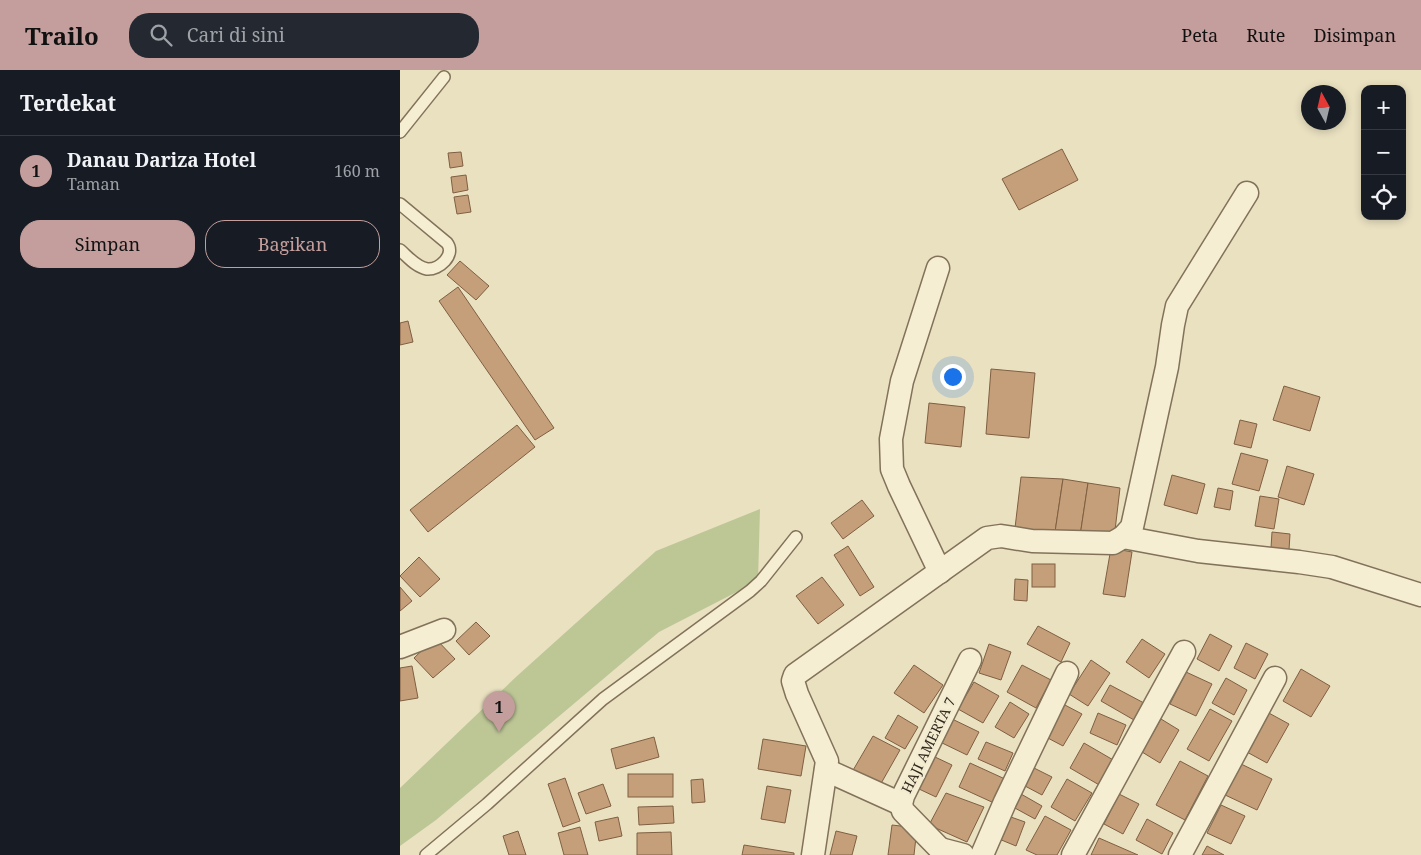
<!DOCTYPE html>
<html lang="id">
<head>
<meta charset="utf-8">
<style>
	:root { --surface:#171b24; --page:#242831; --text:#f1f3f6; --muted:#9ea1a6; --line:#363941; --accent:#c49e9c }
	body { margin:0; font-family:"Noto Serif",serif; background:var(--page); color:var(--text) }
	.controls { position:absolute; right:15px; top:15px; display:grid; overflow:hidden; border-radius:10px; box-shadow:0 2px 8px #0003 }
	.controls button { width:45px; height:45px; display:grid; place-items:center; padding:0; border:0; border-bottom:1px solid var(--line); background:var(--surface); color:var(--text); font:25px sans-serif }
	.compass { position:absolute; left:901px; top:15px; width:45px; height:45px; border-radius:50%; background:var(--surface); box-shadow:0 2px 8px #0003; rotate:352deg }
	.you { position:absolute; left:552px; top:306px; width:18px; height:18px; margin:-12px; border:4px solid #fff; border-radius:50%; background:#1a73e8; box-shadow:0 0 0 8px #1a73e833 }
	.badge { display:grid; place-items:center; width:32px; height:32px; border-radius:50%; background:var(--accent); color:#111; font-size:16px; font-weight:700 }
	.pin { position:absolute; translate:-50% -41px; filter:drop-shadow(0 1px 2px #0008) }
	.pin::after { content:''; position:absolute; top:26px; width:18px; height:15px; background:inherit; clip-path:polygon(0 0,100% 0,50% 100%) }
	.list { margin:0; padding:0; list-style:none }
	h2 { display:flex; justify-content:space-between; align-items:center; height:65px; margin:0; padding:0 20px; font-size:21px }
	h2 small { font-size:16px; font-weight:400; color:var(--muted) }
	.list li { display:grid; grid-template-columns:32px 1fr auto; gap:15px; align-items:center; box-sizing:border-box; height:70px; padding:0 20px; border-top:1px solid var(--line) }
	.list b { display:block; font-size:19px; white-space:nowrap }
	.list p { margin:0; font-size:16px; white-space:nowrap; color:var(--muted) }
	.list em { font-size:16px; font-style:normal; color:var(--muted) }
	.actions { display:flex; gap:10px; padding:15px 20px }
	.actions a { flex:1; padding:11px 0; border:1px solid var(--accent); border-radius:20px; text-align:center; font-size:18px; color:var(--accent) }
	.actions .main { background:var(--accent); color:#111 }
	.icon { flex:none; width:28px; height:28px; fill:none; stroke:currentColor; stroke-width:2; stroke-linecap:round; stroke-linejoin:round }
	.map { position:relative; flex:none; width:1021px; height:785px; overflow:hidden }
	header { display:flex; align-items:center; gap:30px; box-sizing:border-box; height:70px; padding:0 25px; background:var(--accent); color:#111 }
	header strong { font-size:24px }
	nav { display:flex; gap:28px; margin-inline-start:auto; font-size:18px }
	.search { width:350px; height:45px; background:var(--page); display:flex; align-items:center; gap:12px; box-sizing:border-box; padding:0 18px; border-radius:20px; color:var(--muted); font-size:19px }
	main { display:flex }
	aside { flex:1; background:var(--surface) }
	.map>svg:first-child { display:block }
	.green { fill:#bdc796 }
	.building { fill:#c59f79; stroke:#7f5f42 }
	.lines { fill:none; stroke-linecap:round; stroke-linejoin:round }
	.lane-casing { stroke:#82725a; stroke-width:14 }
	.street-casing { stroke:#82725a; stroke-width:25 }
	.lane { stroke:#f6eed3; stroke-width:11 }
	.street { stroke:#f6eed3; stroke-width:22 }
	.labels { text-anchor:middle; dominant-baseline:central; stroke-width:4.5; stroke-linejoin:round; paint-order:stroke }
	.street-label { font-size:14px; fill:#32291d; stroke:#f2ebd0 }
</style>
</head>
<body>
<header>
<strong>Trailo</strong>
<div class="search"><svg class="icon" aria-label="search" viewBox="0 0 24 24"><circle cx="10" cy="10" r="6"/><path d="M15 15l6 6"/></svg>Cari di sini</div>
<nav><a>Peta</a><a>Rute</a><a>Disimpan</a></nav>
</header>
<main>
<aside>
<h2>Terdekat<small></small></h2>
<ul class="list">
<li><span class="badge">1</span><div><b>Danau Dariza Hotel</b><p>Taman</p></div><em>160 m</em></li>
</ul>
<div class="actions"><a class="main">Simpan</a><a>Bagikan</a></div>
</aside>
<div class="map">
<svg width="1021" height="785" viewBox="0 0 1021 785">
	<rect width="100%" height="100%" fill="#eae1c1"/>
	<polygon class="green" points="360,439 358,511 259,562 36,750 0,776 0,718 117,606 256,481"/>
	<g class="building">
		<polygon points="662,79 678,110 619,140 602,109"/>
		<polygon points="61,82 63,96 50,98 48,83"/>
		<polygon points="66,105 68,120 53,123 51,107"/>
		<polygon points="68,125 71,142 57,144 54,127"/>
		<polygon points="60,191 89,216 76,230 47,205"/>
		<polygon points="58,217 154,358 135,370 39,231"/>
		<polygon points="8,251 13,272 0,275 0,253"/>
		<polygon points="591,299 635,303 629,368 586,364"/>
		<polygon points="884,316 920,327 910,361 873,350"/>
		<polygon points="529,333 565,337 561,377 525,373"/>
		<polygon points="840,350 857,354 851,378 834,374"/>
		<polygon points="117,355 135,377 28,462 10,440"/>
		<polygon points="841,383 868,390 859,421 832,414"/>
		<polygon points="887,396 914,404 904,435 878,427"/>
		<polygon points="772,405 805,414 797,444 764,435"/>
		<polygon points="621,407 663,409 655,462 615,458"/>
		<polygon points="663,409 688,413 680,466 655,462"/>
		<polygon points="688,413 720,418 714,469 680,466"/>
		<polygon points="818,418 833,421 830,440 814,437"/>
		<polygon points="860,426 879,429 874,459 855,456"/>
		<polygon points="462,430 474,446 443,469 431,453"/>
		<polygon points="872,462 890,464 889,480 871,478"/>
		<polygon points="448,476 474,517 460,526 434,485"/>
		<polygon points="711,478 732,482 725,527 703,524"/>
		<polygon points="19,487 40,509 20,527 0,506"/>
		<rect x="632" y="494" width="23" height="23"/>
		<polygon points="422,507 444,535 418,554 396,526"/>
		<polygon points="615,509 628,510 627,531 614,530"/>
		<polygon points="0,517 12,531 0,541"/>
		<polygon points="76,552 90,566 69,585 56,571"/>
		<polygon points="638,556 670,573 661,592 627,574"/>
		<polygon points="810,564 832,576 819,601 797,589"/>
		<polygon points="35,568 55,589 33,608 14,588"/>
		<polygon points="742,569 765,584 749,608 726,592"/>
		<polygon points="846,573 868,584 855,609 834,598"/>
		<polygon points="589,574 611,582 601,610 579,603"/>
		<polygon points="691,590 710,603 688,636 669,624"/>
		<polygon points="514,595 543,615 524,643 494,623"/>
		<polygon points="622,595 651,610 636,638 607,622"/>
		<polygon points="12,596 18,628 0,631 0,598"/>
		<polygon points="901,599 930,616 911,647 883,631"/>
		<polygon points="786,602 812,614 796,646 770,634"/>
		<polygon points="826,608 847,620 834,645 812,633"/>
		<polygon points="574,612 599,626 583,653 558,639"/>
		<polygon points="710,615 744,633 734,650 701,631"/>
		<polygon points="610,632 629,644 614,668 595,657"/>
		<polygon points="663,634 682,644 663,676 644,666"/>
		<polygon points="810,639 832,651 809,691 787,679"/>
		<polygon points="867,642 889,654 867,693 845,681"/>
		<polygon points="698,643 726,655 717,675 690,663"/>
		<polygon points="498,645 518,657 505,679 485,668"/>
		<polygon points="550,648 579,662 567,685 538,671"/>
		<polygon points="761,649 779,660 760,693 742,682"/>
		<polygon points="473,666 500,680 479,717 452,702"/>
		<polygon points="254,667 259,687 216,699 211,679"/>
		<polygon points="363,669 406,676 401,706 358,699"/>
		<polygon points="586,672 613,683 605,701 578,689"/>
		<polygon points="684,673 715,691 701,716 670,698"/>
		<polygon points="535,687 552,695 536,727 519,719"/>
		<polygon points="780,691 808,706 785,750 756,735"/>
		<polygon points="570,693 605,709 594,733 559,717"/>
		<polygon points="839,693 872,709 857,740 823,724"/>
		<polygon points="634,698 652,707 642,725 625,716"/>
		<rect x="228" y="704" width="45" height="23"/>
		<polygon points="165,708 180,751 163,757 148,714"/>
		<polygon points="303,709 305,732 292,733 291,710"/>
		<polygon points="667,709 692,723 675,751 651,737"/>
		<polygon points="203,714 211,736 186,744 178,723"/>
		<polygon points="367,716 391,720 385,753 361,749"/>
		<polygon points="546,723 584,737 567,772 529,755"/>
		<polygon points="621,724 642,736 635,749 613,737"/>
		<polygon points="719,724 739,734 723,764 704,754"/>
		<polygon points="821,735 845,746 831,774 807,763"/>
		<polygon points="273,736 274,753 239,755 238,737"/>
		<polygon points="608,746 625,752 616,776 599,769"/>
		<polygon points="645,746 671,760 657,785 637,785 626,780"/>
		<polygon points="218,747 222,766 199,771 195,752"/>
		<polygon points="747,749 773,763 762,784 736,770"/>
		<polygon points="492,755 517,758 514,785 488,785"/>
		<polygon points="180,757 188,785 164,785 158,763"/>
		<polygon points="118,761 126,785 109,785 103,766"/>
		<polygon points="436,761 457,766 452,785 430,785"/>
		<polygon points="271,762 272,785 237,785 237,763"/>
		<polygon points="699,768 738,785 691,785"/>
		<polygon points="344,775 394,783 394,785 342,785"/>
		<polygon points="807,776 824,785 802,785"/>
	</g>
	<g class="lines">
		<g class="lane-casing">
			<g id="lane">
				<polyline points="0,62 44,7"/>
				<path d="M0,134L47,173C56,185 39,200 27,199C16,197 8,187 0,180"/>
				<polyline points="26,785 87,734 203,629 350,521 361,511 396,467"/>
			</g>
		</g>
		<g class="street-casing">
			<g id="street">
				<polyline points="538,198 502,311 491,369 492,399 499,416 540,502"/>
				<polyline points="723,467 798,481 899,492 932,497 1021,525"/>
				<polyline points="0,577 44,560"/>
				<polyline points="426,700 501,734"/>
				<polyline points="540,779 503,741 501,734 503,726 570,590"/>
				<polyline points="540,779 563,785"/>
				<polyline points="413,785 427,691 397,624 393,611 395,605 587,468 601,466 632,471 713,473 723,467 732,457 767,297 773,255 777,236 847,123"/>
				<polyline points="582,785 605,732 667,603"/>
				<polyline points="673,785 784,582"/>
				<polyline points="780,785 875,608"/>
			</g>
		</g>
		<use href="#lane" class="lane"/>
		<use href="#street" class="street"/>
	</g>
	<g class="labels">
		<g class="street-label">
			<text transform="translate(528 675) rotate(-64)">HAJI AMERTA 7</text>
		</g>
	</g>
</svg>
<div class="controls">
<button>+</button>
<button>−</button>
<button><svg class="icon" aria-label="locate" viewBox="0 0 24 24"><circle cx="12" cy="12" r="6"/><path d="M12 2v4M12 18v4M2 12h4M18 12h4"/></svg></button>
</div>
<svg class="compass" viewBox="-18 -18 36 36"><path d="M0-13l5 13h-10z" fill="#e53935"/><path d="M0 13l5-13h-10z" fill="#9ea1a6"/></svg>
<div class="you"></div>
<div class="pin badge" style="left:99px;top:662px">1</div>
</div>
</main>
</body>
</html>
